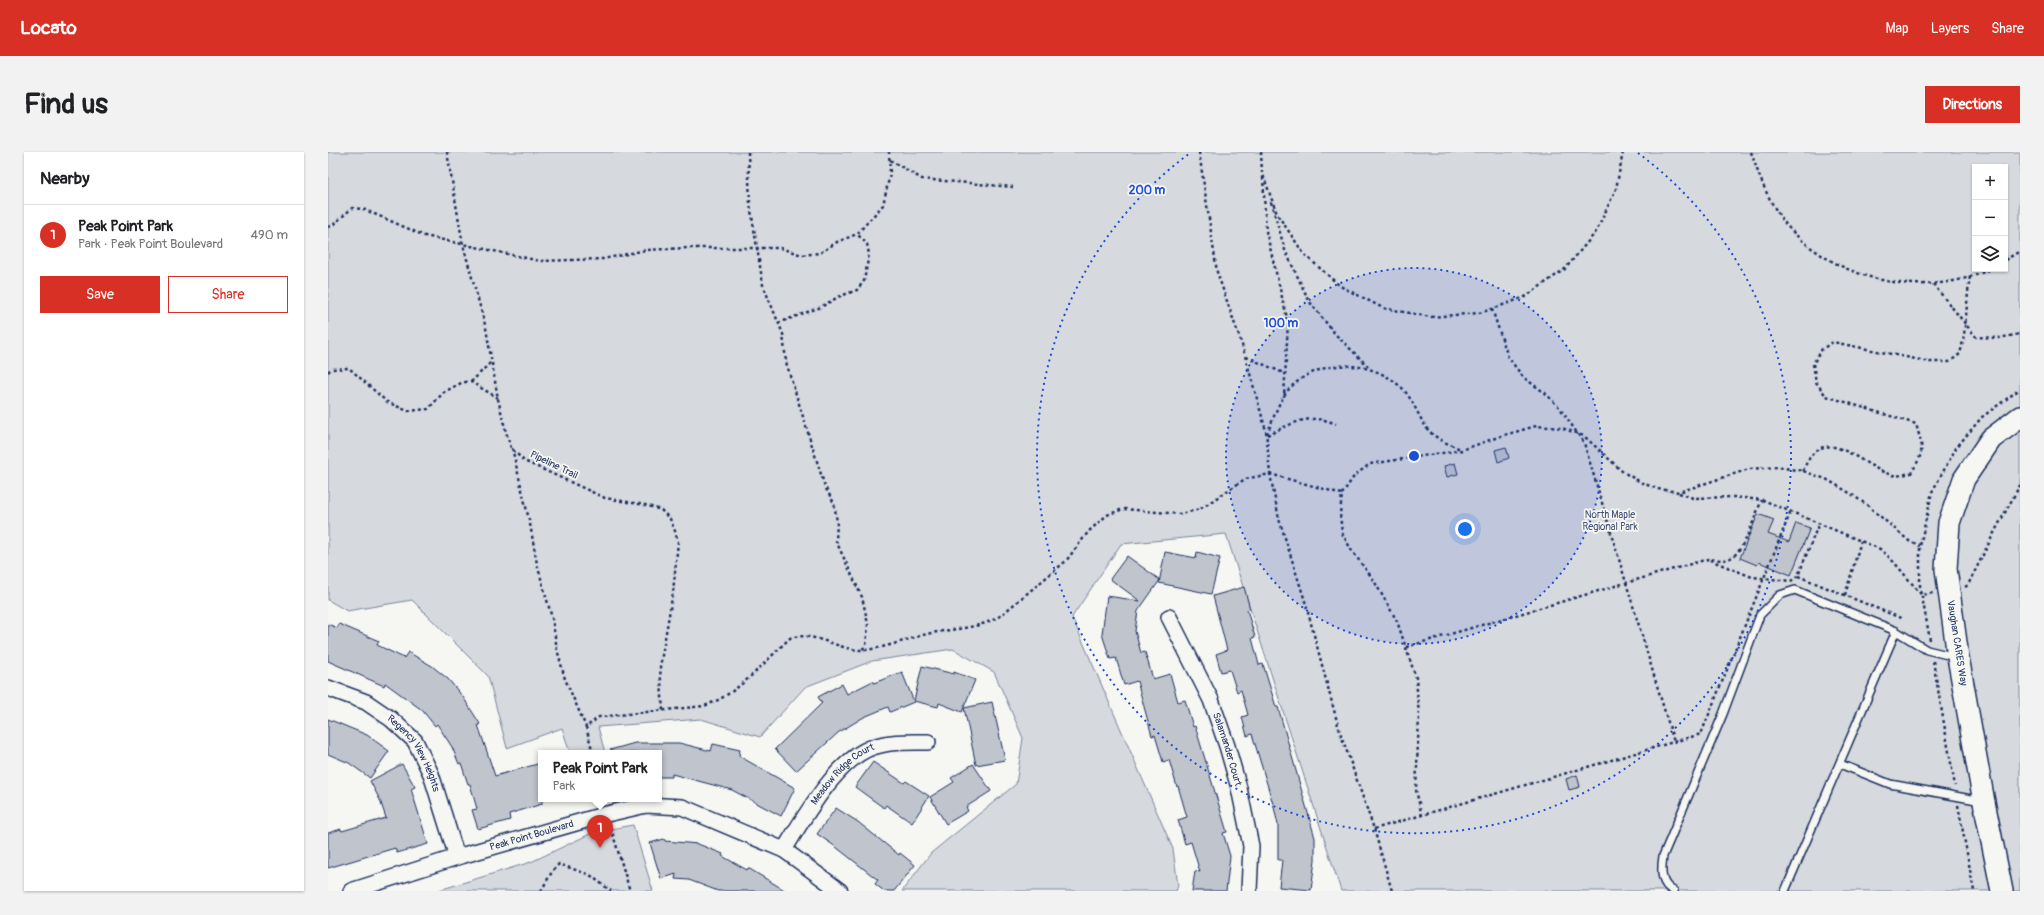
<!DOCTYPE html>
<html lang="en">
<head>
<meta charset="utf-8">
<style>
	:root { --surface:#fff; --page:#f2f2f2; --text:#202124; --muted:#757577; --line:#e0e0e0; --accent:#d93025 }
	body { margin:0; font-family:Pangolin,sans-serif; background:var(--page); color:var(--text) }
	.controls { position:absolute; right:12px; top:12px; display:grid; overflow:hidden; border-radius:0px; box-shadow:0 1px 3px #0004 }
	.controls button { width:36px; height:36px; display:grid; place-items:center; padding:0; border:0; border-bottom:1px solid var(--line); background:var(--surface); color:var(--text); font:20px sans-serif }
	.you { position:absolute; left:1137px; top:377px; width:14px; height:14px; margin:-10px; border:3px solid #fff; border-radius:50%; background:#1a73e8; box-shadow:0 0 0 6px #1a73e833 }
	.badge { display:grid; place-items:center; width:26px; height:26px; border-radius:50%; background:var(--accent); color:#fff; font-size:13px; font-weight:700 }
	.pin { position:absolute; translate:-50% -33px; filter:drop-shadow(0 1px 2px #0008) }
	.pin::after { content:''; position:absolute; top:21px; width:14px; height:12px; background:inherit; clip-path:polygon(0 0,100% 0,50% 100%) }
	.popup { position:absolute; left:210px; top:598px; width:124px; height:52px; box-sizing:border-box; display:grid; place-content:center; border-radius:0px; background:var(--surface); filter:drop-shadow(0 1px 3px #0005); font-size:13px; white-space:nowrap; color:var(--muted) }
	.popup b { font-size:15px; color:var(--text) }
	.popup::after { content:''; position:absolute; left:50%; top:100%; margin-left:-8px; border:8px solid transparent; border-top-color:var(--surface) }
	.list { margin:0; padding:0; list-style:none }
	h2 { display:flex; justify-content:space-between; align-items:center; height:52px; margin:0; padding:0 16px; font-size:17px }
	h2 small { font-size:13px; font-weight:400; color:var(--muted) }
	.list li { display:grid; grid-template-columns:26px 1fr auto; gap:12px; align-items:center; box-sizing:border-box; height:60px; padding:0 16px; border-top:1px solid var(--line) }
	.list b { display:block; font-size:15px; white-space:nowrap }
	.list p { margin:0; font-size:13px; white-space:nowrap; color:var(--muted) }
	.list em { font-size:13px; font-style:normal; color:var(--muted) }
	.actions { display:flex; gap:8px; padding:12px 16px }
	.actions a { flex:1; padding:9px 0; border:1px solid var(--accent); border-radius:0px; text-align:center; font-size:14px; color:var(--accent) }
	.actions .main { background:var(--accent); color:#fff }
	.icon { flex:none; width:22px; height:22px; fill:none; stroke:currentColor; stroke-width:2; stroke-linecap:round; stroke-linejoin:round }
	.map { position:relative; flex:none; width:1692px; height:739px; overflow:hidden; border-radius:0px }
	header { display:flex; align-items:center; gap:24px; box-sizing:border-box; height:56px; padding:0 20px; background:var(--accent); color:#fff }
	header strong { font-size:19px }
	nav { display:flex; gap:22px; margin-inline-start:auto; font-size:14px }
	.intro { display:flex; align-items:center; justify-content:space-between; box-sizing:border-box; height:96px; padding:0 24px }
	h1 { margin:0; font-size:28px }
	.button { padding:10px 18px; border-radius:0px; background:var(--accent); color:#fff; font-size:14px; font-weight:700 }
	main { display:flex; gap:24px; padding:0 24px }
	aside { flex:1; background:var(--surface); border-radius:0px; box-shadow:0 1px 3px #0004 }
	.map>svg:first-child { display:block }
	.green { fill:#d6d9dd; stroke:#78849e; fill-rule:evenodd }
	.building { fill:#c0c4cd; stroke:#1b2f5e }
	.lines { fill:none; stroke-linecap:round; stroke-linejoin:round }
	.lane-casing { stroke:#1b2f5e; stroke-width:10 }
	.street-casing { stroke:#1b2f5e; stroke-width:18 }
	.secondary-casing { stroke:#1b2f5e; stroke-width:24 }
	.path { stroke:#1b2f5e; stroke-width:2.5; stroke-dasharray:3 3; stroke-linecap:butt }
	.lane { stroke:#f6f6f2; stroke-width:7 }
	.street { stroke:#f6f6f2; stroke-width:15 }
	.secondary { stroke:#f6f6f2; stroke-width:21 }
	.ring { fill:none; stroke:#1d4ed8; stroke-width:2; stroke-dasharray:2 4 }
	.labels { text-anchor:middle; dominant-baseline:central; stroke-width:3.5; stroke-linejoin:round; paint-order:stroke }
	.street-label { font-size:10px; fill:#1b2f5e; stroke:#f6f6f2 }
	.park-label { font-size:10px; fill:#405177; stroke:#f6f6f2 }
	.centre { fill:#1d4ed8; stroke:#f6f6f2; stroke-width:2 }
	.ring-label { font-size:12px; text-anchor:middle; font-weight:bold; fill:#1d4ed8; stroke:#f6f6f2; stroke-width:3.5; stroke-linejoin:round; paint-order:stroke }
</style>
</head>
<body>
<header>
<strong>Locato</strong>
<nav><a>Map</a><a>Layers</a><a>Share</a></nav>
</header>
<div class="intro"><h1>Find us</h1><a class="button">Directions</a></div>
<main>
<aside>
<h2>Nearby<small></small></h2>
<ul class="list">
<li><span class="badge">1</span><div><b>Peak Point Park</b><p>Park · Peak Point Boulevard</p></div><em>490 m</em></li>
</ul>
<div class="actions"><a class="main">Save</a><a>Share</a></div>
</aside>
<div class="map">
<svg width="1692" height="739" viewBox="0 0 1692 739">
	<rect width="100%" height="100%" fill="#f6f6f2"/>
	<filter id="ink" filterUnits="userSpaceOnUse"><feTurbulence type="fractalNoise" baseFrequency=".025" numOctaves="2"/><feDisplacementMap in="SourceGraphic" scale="8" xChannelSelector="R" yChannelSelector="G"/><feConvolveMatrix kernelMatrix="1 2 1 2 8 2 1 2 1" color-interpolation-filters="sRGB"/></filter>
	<g filter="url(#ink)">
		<g class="green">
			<path d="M0,0H1692V739H1013L898,382L793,392L744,465L845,697L850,734L848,739H574L603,701L688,632L695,586L666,520L625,497L544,509L477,535L432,585L373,567L270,575L277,601H242L234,576L179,596L160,524L84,448L19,459L0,448ZM1647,15H1677V117H1647Z"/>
			<polygon points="305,673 325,739 108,739 203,710 266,680"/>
		</g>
		<g class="building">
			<polygon points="1178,295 1181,306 1170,310 1167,298"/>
			<polygon points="1127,311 1130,322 1119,325 1116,314"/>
			<polygon points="1430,362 1446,368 1440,382 1461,390 1468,371 1482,376 1463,423 1431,410 1429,413 1412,406"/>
			<polygon points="837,400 868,406 869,400 892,406 883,442 831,431"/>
			<polygon points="799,404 832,428 810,459 807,479 813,501 817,500 825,527 842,522 850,550 857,548 865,575 867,574 899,680 895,681 902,704 898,739 864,739 867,719 872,720 863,690 857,692 850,668 859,665 850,634 849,635 841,608 835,610 827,583 824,584 809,529 796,533 788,506 782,507 774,482 779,444 812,449 782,427"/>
			<polygon points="916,435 922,457 919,458 927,485 924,486 931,513 935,512 948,555 950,555 987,686 987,708 983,738 951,735 954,708 950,708 950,673 946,655 924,582 919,584 914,565 920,563 913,538 909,540 902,518 893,520 888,502 899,498 885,444"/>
			<polygon points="0,472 9,476 11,472 51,489 49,493 76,506 80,500 104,514 120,527 135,545 152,572 150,573 167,624 213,611 214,652 181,662 182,668 150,677 144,658 149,657 142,632 140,632 133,611 131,612 124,595 109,572 107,574 94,558 57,531 56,534 0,509"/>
			<polygon points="594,514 626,522 626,520 647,528 634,560 611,551 610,555 586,549"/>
			<polygon points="574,520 586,550 562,560 560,555 536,565 511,580 468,619 447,597 494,551 490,545 514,532 519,542 545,529 546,531"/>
			<polygon points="664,550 677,608 648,613 636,556"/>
			<polygon points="0,567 39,583 61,599 42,626 21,611 0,602"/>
			<polygon points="307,591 351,591 383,599 385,592 412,598 411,604 467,636 453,664 404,638 344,622 344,625 331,625 331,601 282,601 282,598"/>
			<polygon points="545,610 576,631 578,629 601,644 584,671 558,653 556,656 527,635"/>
			<polygon points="74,612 87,635 83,637 100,692 69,701 67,696 0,716 0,681 13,677 14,679 58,666 52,648 42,629"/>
			<polygon points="645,612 663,639 638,655 640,659 618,672 602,645 626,630 623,626"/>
			<polygon points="1249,623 1252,635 1241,638 1238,627"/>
			<polygon points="508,656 530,670 571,703 572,701 587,713 566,739 556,739 547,732 550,728 508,695 489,682"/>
			<polygon points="336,687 337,689 370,692 395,702 394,704 419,718 420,716 458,739 390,739 361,728 347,727 348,722 333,727 322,691"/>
		</g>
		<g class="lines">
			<g class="lane-casing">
				<g id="lane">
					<polyline points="1568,479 1599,498 1628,505"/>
					<polyline points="1512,612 1562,632 1654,649"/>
					<path d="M1346,739C1332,733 1333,718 1335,704L1395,562L1432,463L1452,443L1467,438L1568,479L1457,739"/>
				</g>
			</g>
			<g class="street-casing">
				<g id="street">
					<path id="s1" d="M841,465L883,548L899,594L911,636L923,694L921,739"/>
					<path id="s2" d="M0,536L38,550L63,567L87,589L103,622L129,705"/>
					<path id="s3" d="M456,698C475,667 509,607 545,595C562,589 581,590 600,590"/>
					<path id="s4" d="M23,739L129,705L279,662L318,653L354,655L456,698L512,739"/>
				</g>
			</g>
			<g class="secondary-casing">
				<polyline id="secondary" points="1674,739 1656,650 1630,505 1618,417 1621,371 1636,327 1663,287 1692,265"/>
			</g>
			<g class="path">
				<polyline points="119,0 135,93 158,176 170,247 178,280 183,296 196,309 277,346 317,353 333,358 342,367 347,379 350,390 345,440 332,515 335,559"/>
				<polyline points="420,0 422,52 435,133 455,182 458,210 466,236 497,335 506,351 509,370 508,389 534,445 540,472 538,494 533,498"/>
				<polyline points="871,0 889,120 914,193 938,279 942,322 951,367 977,449 1011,577 1046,677 1064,739"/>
				<polyline points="933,0 934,20 949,62 976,102 1012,134 1055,156 1103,165 1151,161 1164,157 1197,145 1237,117 1268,80 1288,37 1295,0"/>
				<path d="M1423,0C1432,27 1442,54 1461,76C1512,130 1595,148 1663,117"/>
				<polyline points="562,8 594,27 685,35"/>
				<polyline points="935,25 938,79 960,170 956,245"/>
				<polyline points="943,50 957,98 981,149 1007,182 1042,216"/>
				<polyline points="0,75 5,73 24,56 35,57 97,84 212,109 275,107 318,98 359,96 452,96 474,103 492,101 509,90 529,82 555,53 562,22 561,0"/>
				<polyline points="1677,108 1692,99"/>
				<polyline points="1605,132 1648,185 1671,186 1692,182"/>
				<polyline points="1164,157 1180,205 1195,225 1217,241 1232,256 1256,291 1346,590"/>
				<polyline points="450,171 493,155 510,145 529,138 536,129 541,102 539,92 529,82"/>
				<polyline points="918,205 958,222"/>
				<polyline points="0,220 3,217 21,216 59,250 80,259 100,257 116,240 135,230 143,230 170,246"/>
				<polyline points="143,230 164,209"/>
				<path d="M939,282C945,268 951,247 962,236C993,205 1045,207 1075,237C1086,249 1091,267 1101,279C1110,288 1122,293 1133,297"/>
				<path d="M939,283C964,272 981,260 1008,272"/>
				<polyline points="184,296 202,372 209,412 224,466 229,497 237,527 258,575"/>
				<path d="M1475,319C1495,266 1531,314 1564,323C1569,325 1577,322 1583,321C1597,299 1595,297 1588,272L1498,244L1488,230L1485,212L1494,197L1505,190L1602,210H1621L1632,202C1639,176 1638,150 1642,124"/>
				<path d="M1351,341L1365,346L1406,345L1435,348L1552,397C1569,411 1579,427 1594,443L1605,441"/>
				<polyline points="1382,408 1424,425 1463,429 1470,424 1491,371"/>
				<polyline points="1470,424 1575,467"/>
				<polyline points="1637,435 1640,433 1667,379 1692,333"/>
				<polyline points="1517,443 1533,389"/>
				<polyline points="1602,488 1592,434 1592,394 1604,340 1628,296 1654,265 1692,237"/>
				<path d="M1078,495L1380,407C1386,407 1394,409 1400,407C1416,403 1427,362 1434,348"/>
				<polyline points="1605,509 1627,634"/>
				<path d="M265,601L258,575L271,565L376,554C411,542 436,510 462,486C484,479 508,496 530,498C550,499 579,487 599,482C624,476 649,478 672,464L738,409L761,379L779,363L795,357L853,362L872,357L917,327L942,322L1014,342"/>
				<polyline points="1630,653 1646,739"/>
				<polyline points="1094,664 1088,638 1091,564 1088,526 1069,469 1045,427 1024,399 1014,381 1012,362 1014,342 1027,323 1042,312 1134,298 1170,285 1208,274 1234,276 1256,284 1295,320 1314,331 1330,337 1351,340 1421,317 1450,315 1475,319 1498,327 1520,340 1539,353 1581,389 1592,394"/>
				<polyline points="283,676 302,739"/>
				<polyline points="1046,677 1373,582 1463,359"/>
				<polyline points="213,739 225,718 231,712 262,723 283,739"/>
			</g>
			<use href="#lane" class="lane"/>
			<use href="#street" class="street"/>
			<use href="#secondary" class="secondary"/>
		</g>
	</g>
	<circle cx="1086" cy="304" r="188" fill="#1d4ed8" fill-opacity=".12"/>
	<g class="ring">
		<circle cx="1086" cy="304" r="188"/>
		<path d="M1310 1A377 377 0 1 1 862 1"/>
	</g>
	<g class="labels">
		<g class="street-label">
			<text transform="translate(226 313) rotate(26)">Pipeline Trail</text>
			<text transform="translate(1629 491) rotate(81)">Vaughan CARES Way</text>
			<text stroke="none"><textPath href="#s1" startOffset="145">Salamander Court</textPath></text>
			<text stroke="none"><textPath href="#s2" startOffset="113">Regency View Heights</textPath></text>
			<text stroke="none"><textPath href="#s3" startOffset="97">Meadow Ridge Court</textPath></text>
			<text stroke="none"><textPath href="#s4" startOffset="189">Peak Point Boulevard</textPath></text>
		</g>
		<g class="park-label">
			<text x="1282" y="363">North Maple<tspan x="1282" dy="12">Regional Park</tspan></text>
		</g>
	</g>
	<circle cx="1086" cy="304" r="6" class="centre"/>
	<g class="ring-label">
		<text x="819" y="42">200 m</text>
		<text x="953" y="175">100 m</text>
	</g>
</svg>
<div class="controls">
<button>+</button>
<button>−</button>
<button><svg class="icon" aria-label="layers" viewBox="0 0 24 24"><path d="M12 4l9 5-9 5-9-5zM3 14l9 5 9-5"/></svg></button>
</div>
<div class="you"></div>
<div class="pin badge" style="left:272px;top:696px">1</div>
<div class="popup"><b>Peak Point Park</b>Park</div>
</div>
</main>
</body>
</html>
